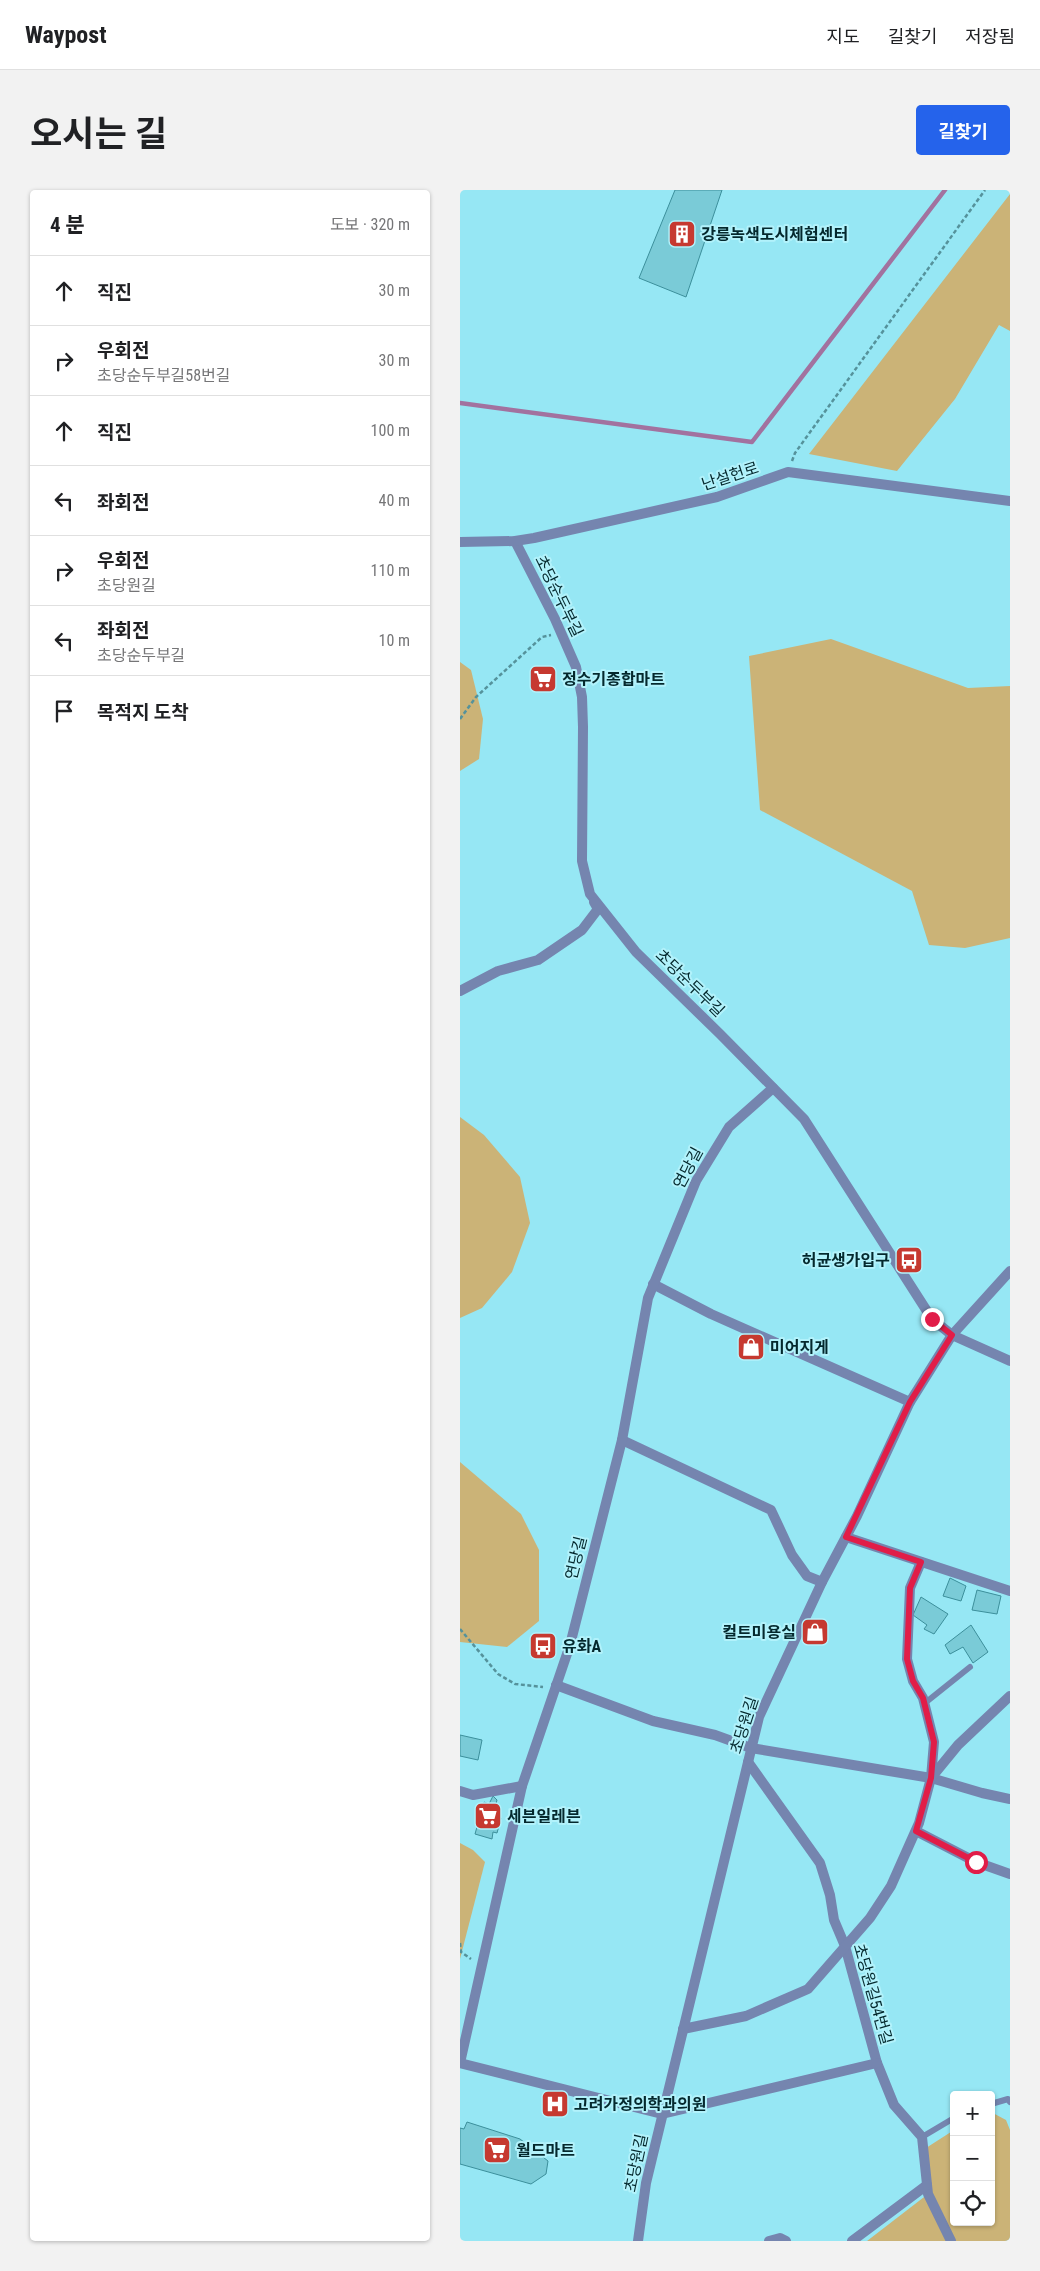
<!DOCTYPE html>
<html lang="ko">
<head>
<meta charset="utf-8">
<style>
	:root { --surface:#fff; --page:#f2f2f2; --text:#202124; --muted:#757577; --line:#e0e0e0; --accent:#2563eb }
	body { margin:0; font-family:"Roboto Condensed","Noto Sans KR",sans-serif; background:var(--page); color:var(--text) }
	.controls { position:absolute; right:15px; bottom:15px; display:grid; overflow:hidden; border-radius:5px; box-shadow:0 1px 4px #0004 }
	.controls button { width:45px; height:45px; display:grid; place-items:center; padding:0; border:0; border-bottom:1px solid var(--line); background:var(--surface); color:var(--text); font:25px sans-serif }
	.stop { position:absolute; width:15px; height:15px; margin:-11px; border:4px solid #e11d48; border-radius:50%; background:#fff }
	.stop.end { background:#e11d48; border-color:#fff; box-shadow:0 1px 5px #0008 }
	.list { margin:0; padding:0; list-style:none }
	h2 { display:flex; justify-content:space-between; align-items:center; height:65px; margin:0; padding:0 20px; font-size:21px }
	h2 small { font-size:16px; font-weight:400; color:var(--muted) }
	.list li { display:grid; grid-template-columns:32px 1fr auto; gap:15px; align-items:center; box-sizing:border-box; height:70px; padding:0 20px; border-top:1px solid var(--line) }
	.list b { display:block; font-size:19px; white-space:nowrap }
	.list p { margin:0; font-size:16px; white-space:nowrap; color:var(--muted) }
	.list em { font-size:16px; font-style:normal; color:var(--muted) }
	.icon { flex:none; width:28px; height:28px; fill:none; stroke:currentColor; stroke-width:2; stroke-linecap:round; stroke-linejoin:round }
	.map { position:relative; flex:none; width:550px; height:2051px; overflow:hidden; border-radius:5px }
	header { display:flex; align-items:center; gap:30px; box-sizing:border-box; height:70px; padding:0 25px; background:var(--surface); border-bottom:1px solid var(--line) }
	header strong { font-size:24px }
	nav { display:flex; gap:28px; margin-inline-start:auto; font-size:18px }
	.intro { display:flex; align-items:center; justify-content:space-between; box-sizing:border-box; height:120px; padding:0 30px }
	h1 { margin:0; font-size:35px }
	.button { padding:12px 22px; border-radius:5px; background:var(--accent); color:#fff; font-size:18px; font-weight:700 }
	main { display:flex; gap:30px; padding:0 30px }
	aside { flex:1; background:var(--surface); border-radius:5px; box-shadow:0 1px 4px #0004 }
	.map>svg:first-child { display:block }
	.green { fill:#cbb377 }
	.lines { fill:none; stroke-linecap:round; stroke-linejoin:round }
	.stream { stroke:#a2729f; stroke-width:4.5 }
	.building { fill:#7acbd7; stroke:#3c8f9b }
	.path { stroke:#55929b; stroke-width:2.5; stroke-dasharray:4 2.5; stroke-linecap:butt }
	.service { stroke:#7585af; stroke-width:6 }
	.minor { stroke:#7585af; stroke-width:10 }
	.tertiary { stroke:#7585af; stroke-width:10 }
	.route { stroke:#e11d48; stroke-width:6 }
	.labels { text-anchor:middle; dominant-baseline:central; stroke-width:4; stroke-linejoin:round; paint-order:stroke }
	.poi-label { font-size:16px; font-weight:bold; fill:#04282d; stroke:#b2f2fb; text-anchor:start }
	.street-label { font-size:16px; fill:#04282d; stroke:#b2f2fb }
</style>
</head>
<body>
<header>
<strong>Waypost</strong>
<nav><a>지도</a><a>길찾기</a><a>저장됨</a></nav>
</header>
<div class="intro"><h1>오시는 길</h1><a class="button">길찾기</a></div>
<main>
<aside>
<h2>4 분<small>도보 · 320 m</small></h2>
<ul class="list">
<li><svg class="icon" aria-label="ahead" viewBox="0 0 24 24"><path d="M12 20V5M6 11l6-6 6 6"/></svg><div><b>직진</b></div><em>30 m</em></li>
<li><svg class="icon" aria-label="right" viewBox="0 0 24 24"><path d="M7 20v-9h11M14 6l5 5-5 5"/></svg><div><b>우회전</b><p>초당순두부길58번길</p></div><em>30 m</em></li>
<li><svg class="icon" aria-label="ahead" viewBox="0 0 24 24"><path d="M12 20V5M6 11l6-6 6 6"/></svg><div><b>직진</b></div><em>100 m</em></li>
<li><svg class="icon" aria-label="left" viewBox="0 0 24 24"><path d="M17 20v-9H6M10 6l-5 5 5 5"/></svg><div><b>좌회전</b></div><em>40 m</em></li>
<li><svg class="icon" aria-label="right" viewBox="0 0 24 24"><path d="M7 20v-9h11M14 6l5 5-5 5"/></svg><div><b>우회전</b><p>초당원길</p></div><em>110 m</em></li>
<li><svg class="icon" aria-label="left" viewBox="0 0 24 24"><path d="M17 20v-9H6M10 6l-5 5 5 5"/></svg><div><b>좌회전</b><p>초당순두부길</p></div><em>10 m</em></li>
<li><svg class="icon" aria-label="arrive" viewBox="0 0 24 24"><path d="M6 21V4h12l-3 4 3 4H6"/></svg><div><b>목적지 도착</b></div></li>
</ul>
</aside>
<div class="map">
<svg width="550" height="2051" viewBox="0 0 550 2051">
	<rect width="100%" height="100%" fill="#96e7f4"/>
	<g class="green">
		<polygon points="550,4 550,141 539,135 495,209 437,281 349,264"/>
		<polygon points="371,449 508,498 550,496 550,748 505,758 469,755 452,701 300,620 289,466"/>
		<polygon points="0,472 11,480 23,529 19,569 0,581"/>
		<polygon points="0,927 24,945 60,987 70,1033 52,1082 22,1118 0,1128"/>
		<polygon points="0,1272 61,1324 79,1360 79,1431 47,1457 0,1452"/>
		<polygon points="0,1653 13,1660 25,1672 0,1769"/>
		<polygon points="531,1922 546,1930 550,1940 550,2051 407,2051 468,2004 466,1958 494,1940 494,2032 531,2032"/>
	</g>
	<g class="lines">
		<polyline class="stream" points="0,213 292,252 485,0"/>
	</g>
	<g class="building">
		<polygon points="215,0 262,0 226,107 179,88"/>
		<polygon points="490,1388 506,1396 501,1411 483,1406"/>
		<polygon points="517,1400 541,1406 537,1424 512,1420"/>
		<polygon points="461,1407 488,1424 474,1444 464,1439 467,1435 453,1425"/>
		<polygon points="511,1435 528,1462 513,1473 503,1457 490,1464 485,1455"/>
		<polygon points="0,1545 22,1550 18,1570 0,1566"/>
		<polygon points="33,1606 37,1610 33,1625 41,1628 37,1643 33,1642 32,1649 15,1644 24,1612 29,1614"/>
		<polygon points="7,1932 60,1949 88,1971 86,1984 71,1994 0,1974 0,1938 4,1939"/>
	</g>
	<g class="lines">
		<g class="path">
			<polyline points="332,271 335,263 525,0"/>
			<polyline points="0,529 16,507 82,447 91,445"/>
			<polyline points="0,1439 38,1484 55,1494 83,1497"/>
			<polyline points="0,1753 1,1762 11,1769"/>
		</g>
		<g class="service">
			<polyline points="465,1513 510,1477"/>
			<polyline points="531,1914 548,1909 550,1912"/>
			<polyline points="462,1947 494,1928"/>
		</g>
		<g class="minor">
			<polyline points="55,351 95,429 116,477 122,507 123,537 122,671 130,704 176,762 260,844 344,929 472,1129 492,1145 550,1171"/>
			<polyline points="0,801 38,781 78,770 122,740 138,719 134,712"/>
			<polyline points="193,1094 251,1124 450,1212"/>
			<polyline points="162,1250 311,1320 332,1365 347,1386 362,1392"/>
			<polyline points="386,1347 550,1401"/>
			<polyline points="461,1372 450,1398 447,1469 453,1491 463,1508 474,1552 471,1588"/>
			<polyline points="96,1495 193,1531 255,1545 291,1558 471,1588 522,1603 550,1609"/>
			<polyline points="288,1572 360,1673 370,1705 374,1730 385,1756 417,1873 434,1915 462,1947 468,2004 491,2051"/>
			<polyline points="0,1601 13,1605 62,1596"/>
			<polyline points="456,1641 516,1672 550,1684"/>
			<polyline points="223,1839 286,1826 348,1799 410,1728 431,1696 459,1633 471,1588 498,1555 550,1506"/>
			<polyline points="0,1873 62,1596 110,1455 162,1250 188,1108 236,991 269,937 313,898"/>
			<polyline points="0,1873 202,1924 417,1873"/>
			<polyline points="309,2051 320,2048 326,2051"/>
			<polyline points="392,2051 467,1995"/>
		</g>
		<g class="tertiary">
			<polyline points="0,352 55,351 74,348 257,307 328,282 550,311"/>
			<polyline points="178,2051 186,1993 299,1527 362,1392 397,1326 450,1212 492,1145 550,1081"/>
		</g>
	</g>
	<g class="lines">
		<polyline class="route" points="472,1129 492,1145 450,1212 386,1347 461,1372 450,1398 447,1469 453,1491 463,1508 474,1552 471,1588 456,1641 516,1672"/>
	</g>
	<defs>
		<g id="building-square" transform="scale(1.4375)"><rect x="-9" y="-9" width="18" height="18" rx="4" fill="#c63930" stroke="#b2f2fb"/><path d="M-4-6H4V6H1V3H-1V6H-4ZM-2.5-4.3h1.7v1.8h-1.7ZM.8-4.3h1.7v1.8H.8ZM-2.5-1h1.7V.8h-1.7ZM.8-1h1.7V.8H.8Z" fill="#fff"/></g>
		<g id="supermarket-square" transform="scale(1.4375)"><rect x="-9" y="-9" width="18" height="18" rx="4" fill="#c63930" stroke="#b2f2fb"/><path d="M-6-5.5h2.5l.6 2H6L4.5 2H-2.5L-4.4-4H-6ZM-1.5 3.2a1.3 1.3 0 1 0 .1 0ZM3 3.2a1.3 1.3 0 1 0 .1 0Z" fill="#fff"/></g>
		<g id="bus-square" transform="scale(1.4375)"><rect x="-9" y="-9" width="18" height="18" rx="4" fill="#c63930" stroke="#b2f2fb"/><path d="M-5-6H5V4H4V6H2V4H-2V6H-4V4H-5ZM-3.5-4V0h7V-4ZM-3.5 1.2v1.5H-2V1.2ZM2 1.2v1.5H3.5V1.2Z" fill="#fff"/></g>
		<g id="shop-square" transform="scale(1.4375)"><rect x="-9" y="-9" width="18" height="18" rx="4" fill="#c63930" stroke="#b2f2fb"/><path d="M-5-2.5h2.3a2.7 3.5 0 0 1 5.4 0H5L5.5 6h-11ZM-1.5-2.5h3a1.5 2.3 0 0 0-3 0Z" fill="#fff"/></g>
		<g id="hospital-square" transform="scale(1.4375)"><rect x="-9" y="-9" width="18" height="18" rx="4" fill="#c63930" stroke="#b2f2fb"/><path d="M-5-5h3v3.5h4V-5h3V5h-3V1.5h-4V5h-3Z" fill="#fff"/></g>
	</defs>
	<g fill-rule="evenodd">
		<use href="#building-square" x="222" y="44"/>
		<use href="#supermarket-square" x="83" y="489"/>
		<use href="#bus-square" x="449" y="1070"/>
		<use href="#shop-square" x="291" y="1157"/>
		<use href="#shop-square" x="355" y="1442"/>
		<use href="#bus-square" x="83" y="1456"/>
		<use href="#supermarket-square" x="28" y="1626"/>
		<use href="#hospital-square" x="95" y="1914"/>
		<use href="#supermarket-square" x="37" y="1960"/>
	</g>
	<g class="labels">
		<g class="poi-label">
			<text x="241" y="44">강릉녹색도시체험센터</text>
			<text x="102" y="489">정수기종합마트</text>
			<text x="430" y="1070" text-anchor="end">허균생가입구</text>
			<text x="310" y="1157">미어지게</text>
			<text x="336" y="1442" text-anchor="end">컬트미용실</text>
			<text x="102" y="1456">유화A</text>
			<text x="47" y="1626">세븐일레븐</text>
			<text x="114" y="1914">고려가정의학과의원</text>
			<text x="56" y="1960">월드마트</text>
		</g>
		<g class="street-label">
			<text transform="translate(270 286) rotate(-18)">난설헌로</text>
			<text transform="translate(99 406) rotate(64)">초당순두부길</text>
			<text transform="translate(230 793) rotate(44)">초당순두부길</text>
			<text transform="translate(228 978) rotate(-62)">연당길</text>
			<text transform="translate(116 1368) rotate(-76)">연당길</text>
			<text transform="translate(284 1535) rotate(-72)">초당원길</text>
			<text transform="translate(413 1804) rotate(74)">초당원길54번길</text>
			<text transform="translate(176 1973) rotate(-78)">초당원길</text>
		</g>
	</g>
</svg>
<div class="controls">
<button>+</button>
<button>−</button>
<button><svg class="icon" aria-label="locate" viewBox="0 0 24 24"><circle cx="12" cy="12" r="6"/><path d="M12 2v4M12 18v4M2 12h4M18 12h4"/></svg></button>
</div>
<div class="stop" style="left:516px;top:1672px"></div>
<div class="stop end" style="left:472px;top:1129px"></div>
</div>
</main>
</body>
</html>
